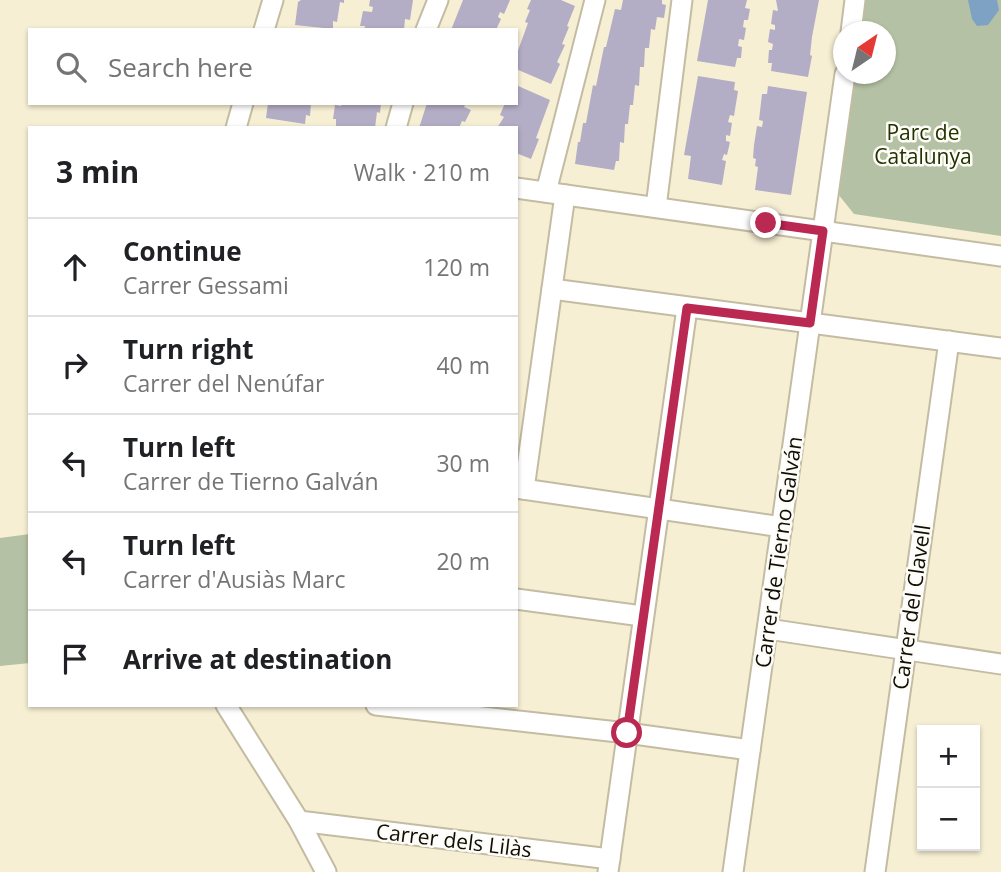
<!DOCTYPE html>
<html lang="en">
<head>
<meta charset="utf-8">
<style>
	:root { --surface:#fff; --page:#f2f2f2; --text:#202124; --muted:#757577; --line:#e0e0e0 }
	body { margin:0; font-family:"Open Sans",sans-serif; background:var(--page); color:var(--text) }
	.controls { position:absolute; right:21px; bottom:21px; display:grid; overflow:hidden; border-radius:0px; box-shadow:0 2px 5px #0004 }
	.controls button { width:63px; height:63px; display:grid; place-items:center; padding:0; border:0; border-bottom:2px solid var(--line); background:var(--surface); color:var(--text); font:35px sans-serif }
	.compass { position:absolute; left:833px; top:21px; width:63px; height:63px; border-radius:50%; background:var(--surface); box-shadow:0 2px 5px #0004; rotate:35deg }
	.stop { position:absolute; width:21px; height:21px; margin:-16px; border:5px solid #b92951; border-radius:50%; background:#fff }
	.stop.end { background:#b92951; border-color:#fff; box-shadow:0 2px 7px #0008 }
	.list { margin:0; padding:0; list-style:none }
	h2 { display:flex; justify-content:space-between; align-items:center; height:91px; margin:0; padding:0 28px; font-size:30px }
	h2 small { font-size:23px; font-weight:400; color:var(--muted) }
	.list li { display:grid; grid-template-columns:46px 1fr auto; gap:21px; align-items:center; box-sizing:border-box; height:98px; padding:0 28px; border-top:2px solid var(--line) }
	.list b { display:block; font-size:26px; white-space:nowrap }
	.list p { margin:0; font-size:23px; white-space:nowrap; color:var(--muted) }
	.list em { font-size:23px; font-style:normal; color:var(--muted) }
	.icon { flex:none; width:38px; height:38px; fill:none; stroke:currentColor; stroke-width:2; stroke-linecap:round; stroke-linejoin:round }
	.map { position:relative; flex:none; width:1001px; height:872px; overflow:hidden }
	.search { position:absolute; background:var(--surface); box-shadow:0 2px 5px #0004; left:28px; top:28px; width:490px; height:77px; display:flex; align-items:center; gap:18px; box-sizing:border-box; padding:0 24px; border-radius:0px; color:var(--muted); font-size:26px }
	.panel { position:absolute; background:var(--surface); box-shadow:0 2px 5px #0004; left:28px; top:126px; width:490px; height:581px; border-radius:0px }
	.map>svg:first-child { display:block }
	.green { fill:#b4c1a4 }
	.water { fill:#7ea2c3 }
	.building { fill:#b4adc6 }
	.lines { fill:none; stroke-linecap:round; stroke-linejoin:round }
	.street-casing { stroke:#c3bca2; stroke-width:23 }
	.street { stroke:#fff; stroke-width:19 }
	.route { stroke:#b92951; stroke-width:9 }
	.labels { text-anchor:middle; dominant-baseline:central; stroke-width:5; stroke-linejoin:round; paint-order:stroke }
	.park-label { font-size:21px; fill:#223200; stroke:#fefcf7 }
	.street-label { font-size:21px; fill:#0f0d05; stroke:#fefcf7 }
</style>
</head>
<body>
<div class="map">
<svg width="1001" height="872" viewBox="0 0 1001 872">
	<rect width="100%" height="100%" fill="#f7efd4"/>
	<g class="green">
		<polygon points="866,0 1001,0 1001,236 854,214 838,194 856,74 886,74 886,32 862,31"/>
		<polygon points="30,534 30,663 0,666 0,538"/>
	</g>
	<polygon class="water" points="968,0 997,0 999,10 988,25 977,26 972,19"/>
	<g class="building">
		<polygon points="301,0 344,0 344,3 340,2 337,22 333,21 333,29 295,25 298,2"/>
		<polygon points="370,0 413,0 410,20 405,19 404,30 364,30 365,26 360,26 363,11 372,12 373,7 369,6"/>
		<polygon points="463,0 510,0 504,14 500,12 498,17 501,19 496,30 451,30"/>
		<polygon points="531,0 561,0 575,6 567,26 569,27 562,44 565,45 557,62 560,64 551,84 516,69 518,61 516,56 528,23 525,22 530,10 527,9"/>
		<polygon points="623,0 662,0 662,4 666,5 664,18 657,17 655,30 651,29 649,48 645,48 644,67 640,67 639,86 635,85 633,105 630,105 628,124 625,124 624,143 620,142 619,161 616,161 614,170 575,164 578,142 580,142 583,123 586,123 593,85 596,86 604,47 606,47 615,9 621,10"/>
		<polygon points="708,0 747,0 745,8 750,9 748,20 744,20 743,27 746,28 744,40 739,39 738,46 742,47 741,58 737,58 735,67 697,61"/>
		<polygon points="776,0 819,0 812,37 810,55 812,56 808,77 771,71 772,63 768,63 769,50 772,50 773,44 768,42 770,29 775,30 775,25 771,24 773,10 778,11"/>
		<polygon points="698,76 735,82 734,90 738,91 734,116 730,115 728,122 732,123 730,136 726,135 726,141 730,142 727,155 724,154 722,160 726,161 722,185 688,179 691,156 684,155"/>
		<polygon points="516,85 550,100 536,138 539,139 531,159 516,153 516,128 497,128 504,117 500,115 505,103 516,103"/>
		<polygon points="768,86 807,92 791,195 755,190 758,167 755,166 756,159 753,158 754,145 757,126 762,127 763,121 759,120 762,94 767,94"/>
		<polygon points="268,103 311,103 310,116 306,115 305,124 266,118"/>
		<polygon points="342,103 381,103 380,113 377,112 375,128 336,127 336,119 333,119 335,105 341,106"/>
		<polygon points="427,103 466,103 464,107 471,110 465,122 462,121 459,128 419,128"/>
	</g>
	<g class="lines">
		<g class="street-casing">
			<g id="street">
				<polyline points="264,30 273,0"/>
				<polyline points="426,30 438,0"/>
				<polyline points="851,32 855,0"/>
				<polyline points="236,128 243,103"/>
				<polyline points="396,128 403,103"/>
				<polyline points="516,188 1001,256"/>
				<polyline points="546,192 595,0"/>
				<polyline points="656,207 682,0"/>
				<polyline points="552,289 1001,348"/>
				<polyline points="516,488 782,527"/>
				<polyline points="524,489 565,195"/>
				<polyline points="516,599 642,616"/>
				<polyline points="768,629 1001,664"/>
				<polyline points="226,705 299,821 326,872"/>
				<polyline points="376,705 627,733 750,750"/>
				<polyline points="299,821 610,859"/>
				<polyline points="608,872 687,308"/>
				<polyline points="733,872 845,74"/>
				<polyline points="875,872 949,341"/>
			</g>
		</g>
		<use href="#street" class="street"/>
	</g>
	<g class="lines">
		<polyline class="route" points="627,733 687,308 810,323 823,231 766,223"/>
	</g>
	<g class="labels">
		<g class="park-label">
			<text x="923" y="132">Parc de<tspan x="923" dy="24">Catalunya</tspan></text>
		</g>
		<g class="street-label">
			<text transform="translate(778 552) rotate(-82)">Carrer de Tierno Galván</text>
			<text transform="translate(911 607) rotate(-82)">Carrer del Clavell</text>
			<text transform="translate(454 840) rotate(7)">Carrer dels Lilàs</text>
		</g>
	</g>
</svg>
<div class="controls">
<button>+</button>
<button>−</button>
</div>
<svg class="compass" viewBox="-18 -18 36 36"><path d="M0-13l5 13h-10z" fill="#e53935"/><path d="M0 13l5-13h-10z" fill="#757577"/></svg>
<div class="stop" style="left:627px;top:733px"></div>
<div class="stop end" style="left:766px;top:223px"></div>
<div class="search"><svg class="icon" aria-label="search" viewBox="0 0 24 24"><circle cx="10" cy="10" r="6"/><path d="M15 15l6 6"/></svg>Search here</div>
<section class="panel">
<h2>3 min<small>Walk · 210 m</small></h2>
<ul class="list">
<li><svg class="icon" aria-label="ahead" viewBox="0 0 24 24"><path d="M12 20V5M6 11l6-6 6 6"/></svg><div><b>Continue</b><p>Carrer Gessami</p></div><em>120 m</em></li>
<li><svg class="icon" aria-label="right" viewBox="0 0 24 24"><path d="M7 20v-9h11M14 6l5 5-5 5"/></svg><div><b>Turn right</b><p>Carrer del Nenúfar</p></div><em>40 m</em></li>
<li><svg class="icon" aria-label="left" viewBox="0 0 24 24"><path d="M17 20v-9H6M10 6l-5 5 5 5"/></svg><div><b>Turn left</b><p>Carrer de Tierno Galván</p></div><em>30 m</em></li>
<li><svg class="icon" aria-label="left" viewBox="0 0 24 24"><path d="M17 20v-9H6M10 6l-5 5 5 5"/></svg><div><b>Turn left</b><p>Carrer d'Ausiàs Marc</p></div><em>20 m</em></li>
<li><svg class="icon" aria-label="arrive" viewBox="0 0 24 24"><path d="M6 21V4h12l-3 4 3 4H6"/></svg><div><b>Arrive at destination</b></div></li>
</ul>
</section>
</div>
</body>
</html>
